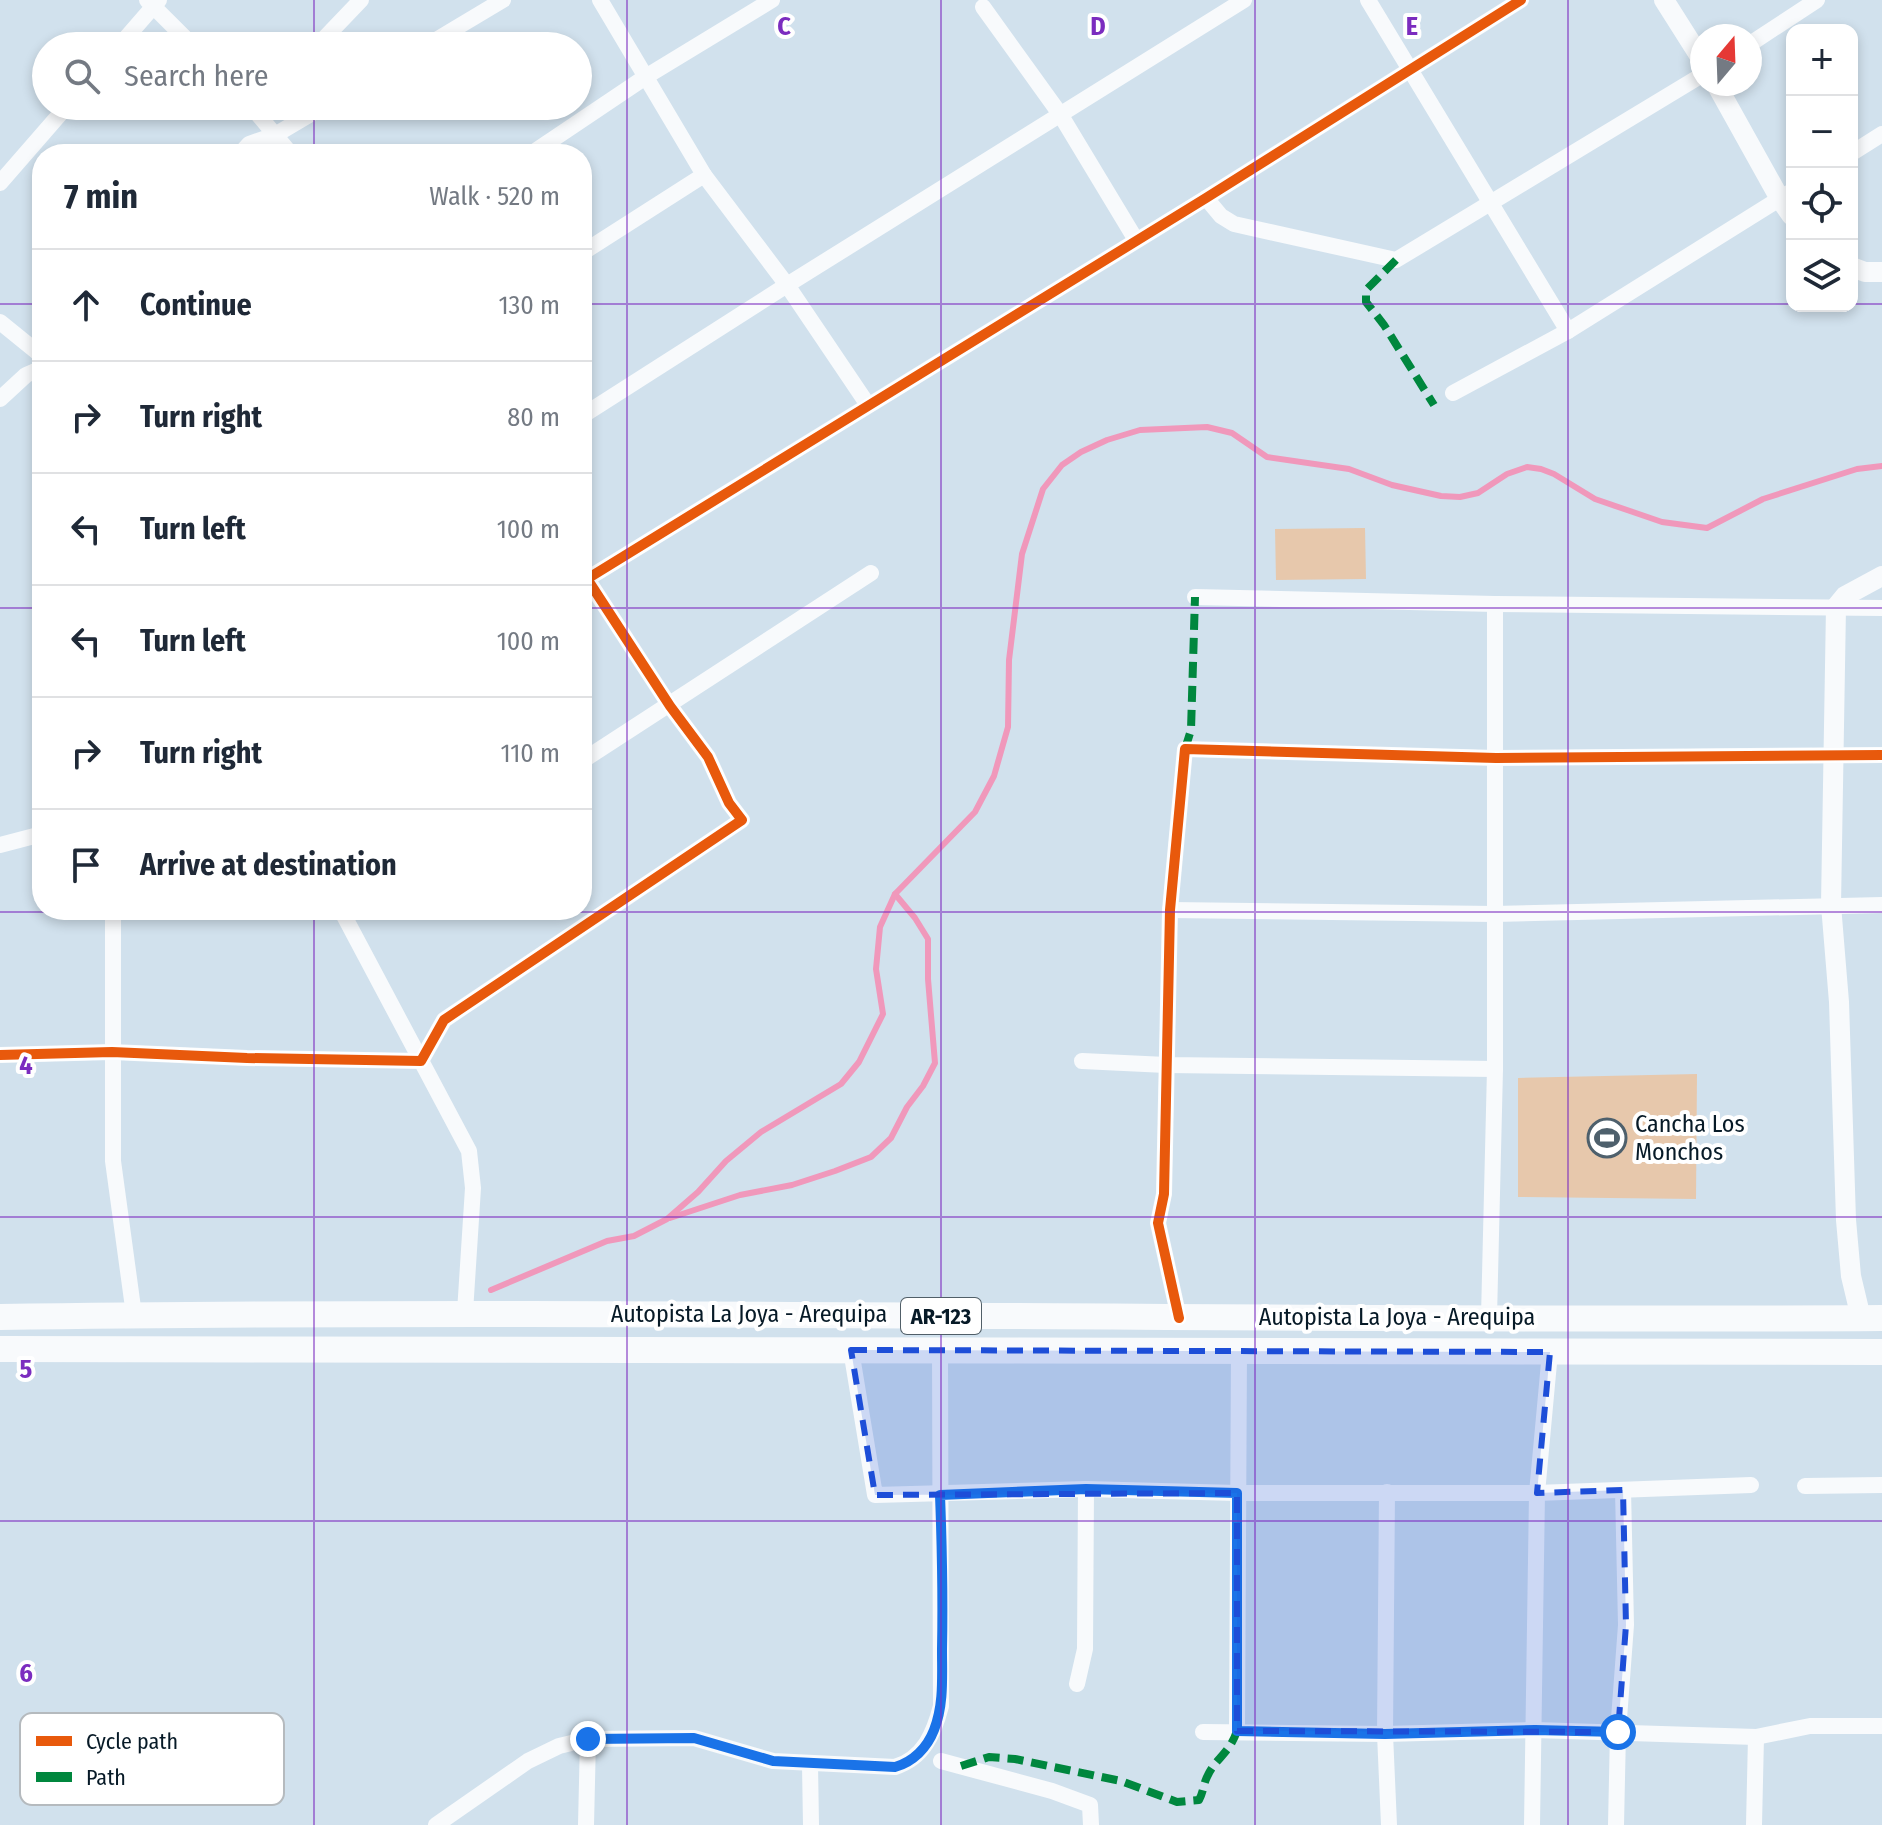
<!DOCTYPE html>
<html lang="en">
<head>
<meta charset="utf-8">
<style>
	:root { --surface:#fff; --page:#f6f6f7; --text:#1f2937; --muted:#747a83; --line:#e0e1e3 }
	body { margin:0; font-family:"Fira Sans Condensed",sans-serif; background:var(--page); color:var(--text) }
	.controls { position:absolute; right:24px; top:24px; display:grid; overflow:hidden; border-radius:16px; box-shadow:0 4px 12px #0003 }
	.controls button { width:72px; height:72px; display:grid; place-items:center; padding:0; border:0; border-bottom:2px solid var(--line); background:var(--surface); color:var(--text); font:40px sans-serif }
	.compass { position:absolute; left:1690px; top:24px; width:72px; height:72px; border-radius:50%; background:var(--surface); box-shadow:0 4px 12px #0003; rotate:19deg }
	.stop { position:absolute; width:24px; height:24px; margin:-18px; border:6px solid #1a73e8; border-radius:50%; background:#fff }
	.stop.end { background:#1a73e8; border-color:#fff; box-shadow:0 2px 8px #0008 }
	.list { margin:0; padding:0; list-style:none }
	h2 { display:flex; justify-content:space-between; align-items:center; height:104px; margin:0; padding:0 32px; font-size:34px }
	h2 small { font-size:26px; font-weight:400; color:var(--muted) }
	.list li { display:grid; grid-template-columns:52px 1fr auto; gap:24px; align-items:center; box-sizing:border-box; height:112px; padding:0 32px; border-top:2px solid var(--line) }
	.list b { display:block; font-size:30px; white-space:nowrap }
	.list em { font-size:26px; font-style:normal; color:var(--muted) }
	.icon { flex:none; width:44px; height:44px; fill:none; stroke:currentColor; stroke-width:2; stroke-linecap:round; stroke-linejoin:round }
	.map { position:relative; flex:none; width:1882px; height:1825px; overflow:hidden }
	.search { position:absolute; background:var(--surface); box-shadow:0 4px 12px #0003; left:32px; top:32px; width:560px; height:88px; display:flex; align-items:center; gap:20px; box-sizing:border-box; padding:0 28px; border-radius:44px; color:var(--muted); font-size:30px }
	.panel { position:absolute; background:var(--surface); box-shadow:0 4px 12px #0003; left:32px; top:144px; width:560px; height:776px; border-radius:32px }
	.map>svg:first-child { display:block }
	.green { fill:#e7c8ac }
	.lines { fill:none; stroke-linecap:round; stroke-linejoin:round }
	.stream { stroke:#f098bb; stroke-width:6 }
	.minor { stroke:#f8fafc; stroke-width:16 }
	.tertiary { stroke:#f8fafc; stroke-width:20 }
	.primary { stroke:#f8fafc; stroke-width:26 }
	.quiet { stroke:#00873e; stroke-width:8; stroke-dasharray:16 8; stroke-linecap:butt }
	.cycleway-casing { stroke:#fff; stroke-width:15 }
	.cycleway { stroke:#e8590c; stroke-width:10 }
	.route { stroke:#1a73e8; stroke-width:10 }
	.marked { fill:#1d4ed8; fill-opacity:0.2; stroke:#1d4ed8; stroke-width:6; stroke-dasharray:16 10; stroke-linejoin:round }
	.grid { fill:none; stroke:#7b2cbf; stroke-width:2; stroke-opacity:0.55 }
	.labels { text-anchor:middle; dominant-baseline:central; stroke-width:8; stroke-linejoin:round; paint-order:stroke }
	.shield { fill:#fff; stroke:#515f68; stroke-width:2 }
	.shield-label { font-size:22px; font-weight:bold; fill:#071a27 }
	.poi-label { font-size:24px; fill:#071a27; stroke:#fff; text-anchor:start }
	.street-label { font-size:24px; fill:#071a27; stroke:#fff }
	.key { fill:#fff; stroke:#b5babe; stroke-width:2 }
	.key-label { font-size:22px; fill:#071a27 }
	.grid-label { font-size:26px; text-anchor:middle; font-weight:bold; fill:#7b2cbf; stroke:#fff; stroke-width:8; stroke-linejoin:round; paint-order:stroke }
</style>
</head>
<body>
<div class="map">
<svg width="1882" height="1825" viewBox="0 0 1882 1825">
	<rect width="100%" height="100%" fill="#d1e1ed"/>
	<g class="green">
		<polygon points="1365,528 1366,579 1276,580 1275,529"/>
		<polygon points="1697,1074 1696,1199 1518,1197 1518,1078"/>
	</g>
	<g class="lines">
		<g class="stream">
			<polyline points="670,1218 740,1195 792,1185 835,1171 871,1157 891,1138 907,1107 923,1086 935,1063 928,979 928,939 915,918 895,894"/>
			<polyline points="491,1290 607,1241 634,1236 667,1219 698,1192 726,1161 761,1132 841,1084 859,1062 883,1014 876,969 880,927 895,894 975,812 994,776 1008,727 1009,660 1022,554 1043,489 1062,465 1081,452 1107,440 1140,430 1207,427 1232,433 1267,457 1349,469 1392,485 1441,496 1460,497 1478,493 1507,474 1527,467 1541,469 1554,474 1595,499 1630,511 1662,522 1707,528 1763,499 1857,469 1882,466"/>
		</g>
		<g class="minor">
			<polyline points="147,0 193,46"/>
			<polyline points="600,0 704,175 787,285 868,405"/>
			<polyline points="1368,0 1568,331"/>
			<polyline points="983,7 1060,114 1136,240"/>
			<polyline points="1750,44 1817,0"/>
			<polyline points="119,46 159,0"/>
			<polyline points="317,46 361,0"/>
			<polyline points="426,46 503,0"/>
			<polyline points="251,106 291,154"/>
			<polyline points="1852,153 1882,134"/>
			<polyline points="240,154 249,144 275,135 324,106"/>
			<polyline points="531,154 647,76 772,0"/>
			<polyline points="0,183 67,106"/>
			<polyline points="1206,198 1221,216 1234,224 1396,260 1702,75"/>
			<polyline points="582,253 704,175"/>
			<polyline points="0,322 42,356"/>
			<polyline points="1453,393 1568,331 1792,191"/>
			<polyline points="0,399 26,375 42,368"/>
			<polyline points="582,416 787,285 1244,0"/>
			<polyline points="582,582 1206,198 1521,0"/>
			<polyline points="1195,597 1495,604 1882,608"/>
			<polyline points="582,761 871,573"/>
			<polyline points="0,845 42,834"/>
			<polyline points="113,910 113,1161 134,1315"/>
			<polyline points="173,910 342,912 345,910"/>
			<polyline points="341,910 469,1151 473,1188 465,1312"/>
			<polyline points="1170,910 1494,914 1882,905"/>
			<polyline points="0,1055 112,1052 247,1058 421,1061 444,1020 742,820 729,803 708,757 670,706 582,571"/>
			<polyline points="1082,1061 1166,1065 1495,1069"/>
			<polyline points="1489,1317 1495,1069 1495,604"/>
			<polyline points="1179,1318 1158,1223 1164,1194 1170,910 1185,749 1496,758 1882,755"/>
			<polyline points="851,1350 875,1495 1086,1489 1237,1493 1537,1493 1751,1485"/>
			<polyline points="1805,1486 1882,1485"/>
			<polyline points="1387,1492 1385,1734 1389,1825"/>
			<polyline points="1077,1684 1085,1649 1086,1489"/>
			<polyline points="1237,1731 1239,1350"/>
			<polyline points="1203,1732 1385,1734 1535,1730 1756,1737 1810,1726 1882,1726"/>
			<polyline points="941,1761 1052,1791 1090,1805 1091,1825"/>
			<polyline points="810,1765 811,1825"/>
			<path d="M436,1825L528,1761L559,1746L588,1739L694,1738L773,1761L895,1767C924,1758 934,1733 941,1706L940,1349"/>
			<polyline points="586,1825 588,1739"/>
			<polyline points="1532,1825 1537,1493 1550,1352"/>
			<polyline points="1616,1825 1618,1732 1626,1625 1623,1490"/>
			<polyline points="1754,1825 1756,1737"/>
		</g>
		<g class="tertiary">
			<polyline points="1664,0 1702,60"/>
			<polyline points="1716,84 1780,199 1792,216"/>
			<polyline points="1852,267 1865,272 1882,272"/>
			<polyline points="1861,1318 1851,1276 1846,1220 1839,1002 1831,905 1836,607 1845,596 1882,576"/>
		</g>
		<g class="primary">
			<path d="M0,1317C627,1308 1255,1322 1882,1318"/>
			<polyline points="0,1349 1882,1352"/>
		</g>
		<g class="quiet">
			<polyline points="1396,260 1366,290 1366,302 1384,325 1434,405"/>
			<polyline points="1185,749 1191,730 1195,597"/>
			<path d="M961,1766L989,1757L1015,1759L1121,1781L1177,1802L1199,1800C1204,1791 1203,1784 1208,1775C1216,1758 1229,1754 1237,1731"/>
		</g>
		<g class="cycleway-casing">
			<g id="cycleway">
				<polyline points="582,582 1206,198 1521,0"/>
				<polyline points="0,1055 112,1052 247,1058 421,1061 444,1020 742,820 729,803 708,757 670,706 582,571"/>
				<polyline points="1179,1318 1158,1223 1164,1194 1170,910 1185,749 1496,758 1882,755"/>
			</g>
		</g>
		<use href="#cycleway" class="cycleway"/>
	</g>
	<g class="lines">
		<path class="route" d="M588,1739L694,1738L773,1761L895,1767C913,1762 927,1748 934,1730C944,1705 942,1677 942,1650C943,1598 942,1547 940,1495L1086,1489L1237,1493V1731L1385,1734L1535,1730L1618,1732"/>
	</g>
	<path class="marked" d="M851,1350L1550,1352L1537,1493L1623,1490L1626,1625L1618,1732L1237,1731V1493L875,1495Z"/>
	<path class="grid" d="M314,0V46M627,0V1825M941,0V1825M1255,0V1825M1568,0V1825M314,106V154M0,304H42M582,304H1792M1852,304H1882M0,608H42M582,608H1882M314,910V1825M0,912H1882M0,1217H1882M0,1521H1882"/>
	<defs>
		<g id="stadium-ring" transform="scale(2)"><circle r="9.5" fill="#fff" stroke="#4e606c" stroke-width="1.5"/><path d="M0-5a6.5 5 0 1 0 0 10a6.5 5 0 1 0 0-10ZM-3.5-1.8h7v3.6h-7Z" fill="#4e606c"/></g>
	</defs>
	<g fill-rule="evenodd">
		<use href="#stadium-ring" x="1607" y="1138"/>
	</g>
	<g class="labels">
		<rect class="shield" x="901" y="1298" width="80" height="36" rx="6"/>
		<g class="shield-label">
			<text x="941" y="1316">AR-123</text>
		</g>
		<g class="poi-label">
			<text x="1635" y="1124">Cancha Los<tspan x="1635" dy="28">Monchos</tspan></text>
		</g>
		<g class="street-label">
			<text x="749" y="1314">Autopista La Joya - Arequipa</text>
			<text x="1397" y="1317">Autopista La Joya - Arequipa</text>
		</g>
	</g>
	<rect x="20" y="1713" width="264" height="92" rx="12" class="key"/>
	<rect x="36" y="1736" width="36" height="10" fill="#e8590c"/>
	<rect x="36" y="1772" width="36" height="10" fill="#00873e"/>
	<g class="key-label">
		<text x="86" y="1749">Cycle path</text>
		<text x="86" y="1785">Path</text>
	</g>
	<g class="grid-label">
		<text x="784" y="35">C</text>
		<text x="1098" y="35">D</text>
		<text x="1412" y="35">E</text>
		<text x="26" y="1074">4</text>
		<text x="26" y="1378">5</text>
		<text x="26" y="1682">6</text>
	</g>
</svg>
<div class="controls">
<button>+</button>
<button>−</button>
<button><svg class="icon" aria-label="locate" viewBox="0 0 24 24"><circle cx="12" cy="12" r="6"/><path d="M12 2v4M12 18v4M2 12h4M18 12h4"/></svg></button>
<button><svg class="icon" aria-label="layers" viewBox="0 0 24 24"><path d="M12 4l9 5-9 5-9-5zM3 14l9 5 9-5"/></svg></button>
</div>
<svg class="compass" viewBox="-18 -18 36 36"><path d="M0-13l5 13h-10z" fill="#e53935"/><path d="M0 13l5-13h-10z" fill="#747a83"/></svg>
<div class="stop" style="left:1618px;top:1732px"></div>
<div class="stop end" style="left:588px;top:1739px"></div>
<div class="search"><svg class="icon" aria-label="search" viewBox="0 0 24 24"><circle cx="10" cy="10" r="6"/><path d="M15 15l6 6"/></svg>Search here</div>
<section class="panel">
<h2>7 min<small>Walk · 520 m</small></h2>
<ul class="list">
<li><svg class="icon" aria-label="ahead" viewBox="0 0 24 24"><path d="M12 20V5M6 11l6-6 6 6"/></svg><div><b>Continue</b></div><em>130 m</em></li>
<li><svg class="icon" aria-label="right" viewBox="0 0 24 24"><path d="M7 20v-9h11M14 6l5 5-5 5"/></svg><div><b>Turn right</b></div><em>80 m</em></li>
<li><svg class="icon" aria-label="left" viewBox="0 0 24 24"><path d="M17 20v-9H6M10 6l-5 5 5 5"/></svg><div><b>Turn left</b></div><em>100 m</em></li>
<li><svg class="icon" aria-label="left" viewBox="0 0 24 24"><path d="M17 20v-9H6M10 6l-5 5 5 5"/></svg><div><b>Turn left</b></div><em>100 m</em></li>
<li><svg class="icon" aria-label="right" viewBox="0 0 24 24"><path d="M7 20v-9h11M14 6l5 5-5 5"/></svg><div><b>Turn right</b></div><em>110 m</em></li>
<li><svg class="icon" aria-label="arrive" viewBox="0 0 24 24"><path d="M6 21V4h12l-3 4 3 4H6"/></svg><div><b>Arrive at destination</b></div></li>
</ul>
</section>
</div>
</body>
</html>
